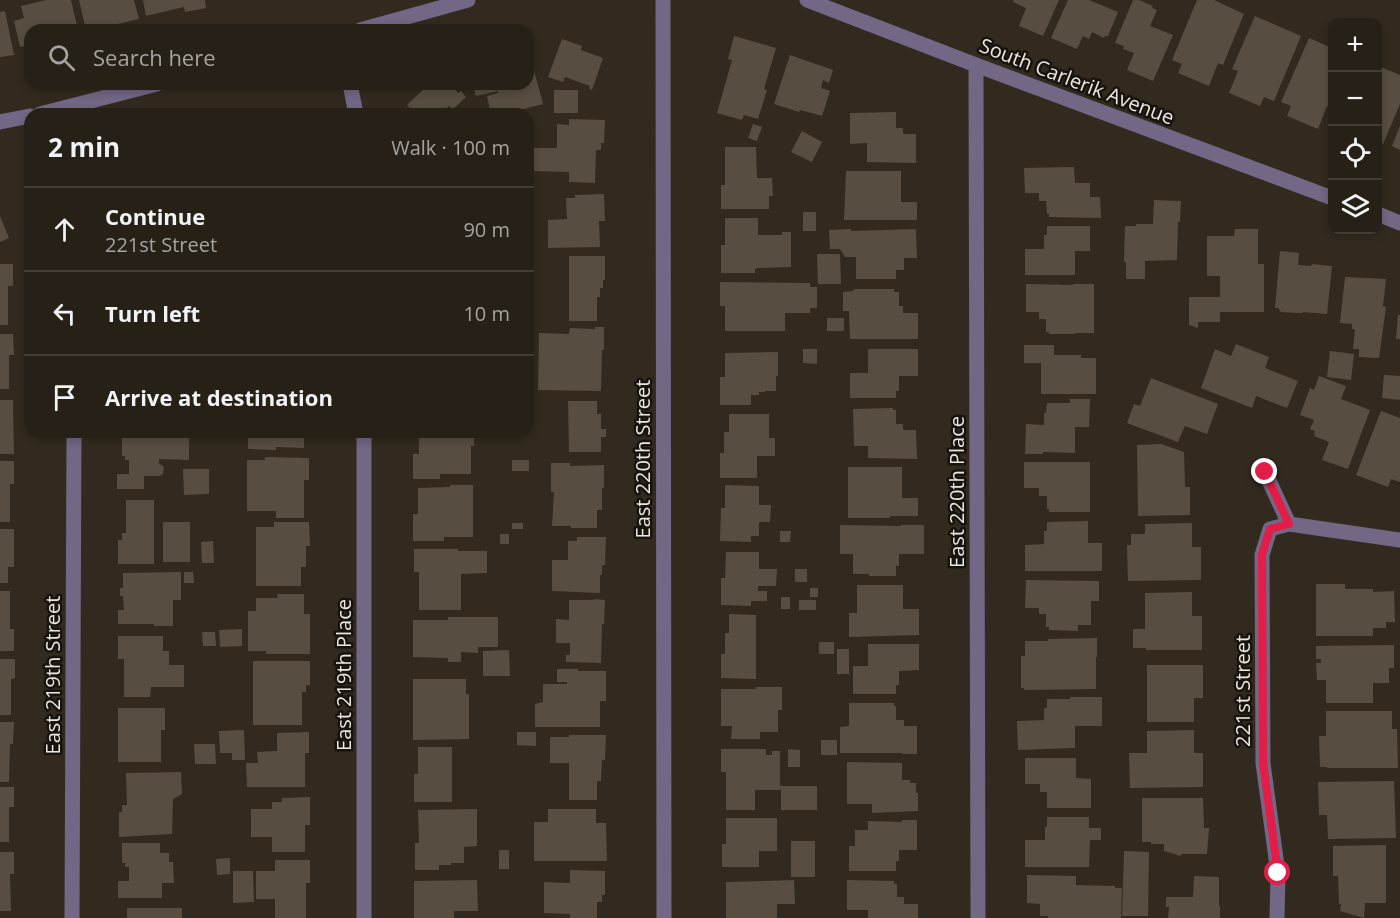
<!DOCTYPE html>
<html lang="en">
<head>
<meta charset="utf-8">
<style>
	:root { --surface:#262016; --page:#2e281f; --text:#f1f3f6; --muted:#a4a3a1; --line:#423e35 }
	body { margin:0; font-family:"Open Sans",sans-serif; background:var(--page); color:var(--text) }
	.controls { position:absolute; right:18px; top:18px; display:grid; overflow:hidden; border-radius:12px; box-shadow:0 3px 9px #0003 }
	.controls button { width:54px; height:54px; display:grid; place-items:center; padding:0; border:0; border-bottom:2px solid var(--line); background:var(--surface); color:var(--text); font:30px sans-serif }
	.stop { position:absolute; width:18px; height:18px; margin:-14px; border:4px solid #e11d48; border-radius:50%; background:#fff }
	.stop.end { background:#e11d48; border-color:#fff; box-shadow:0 2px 6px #0008 }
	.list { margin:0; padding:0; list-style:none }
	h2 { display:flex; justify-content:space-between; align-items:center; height:78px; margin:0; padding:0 24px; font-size:26px }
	h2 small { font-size:20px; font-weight:400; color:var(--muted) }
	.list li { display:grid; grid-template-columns:39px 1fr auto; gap:18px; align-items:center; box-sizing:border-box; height:84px; padding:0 24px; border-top:2px solid var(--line) }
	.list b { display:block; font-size:22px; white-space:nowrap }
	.list p { margin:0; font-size:20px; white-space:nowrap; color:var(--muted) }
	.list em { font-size:20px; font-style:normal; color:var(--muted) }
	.icon { flex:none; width:33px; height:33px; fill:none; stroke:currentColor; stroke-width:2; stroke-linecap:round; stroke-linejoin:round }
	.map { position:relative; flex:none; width:1400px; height:918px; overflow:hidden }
	.search { position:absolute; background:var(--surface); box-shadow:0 3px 9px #0003; left:24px; top:24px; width:510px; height:66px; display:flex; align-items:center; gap:15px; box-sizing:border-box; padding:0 21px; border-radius:18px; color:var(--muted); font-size:22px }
	.panel { position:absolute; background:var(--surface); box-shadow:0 3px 9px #0003; left:24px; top:108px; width:510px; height:330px; border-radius:18px }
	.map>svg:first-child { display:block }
	.building { fill:#574e41 }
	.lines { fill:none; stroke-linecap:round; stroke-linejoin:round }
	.minor { stroke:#726785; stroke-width:15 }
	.route { stroke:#e11d48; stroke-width:8 }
	.labels { text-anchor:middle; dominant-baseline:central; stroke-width:5; stroke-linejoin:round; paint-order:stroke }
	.street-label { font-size:20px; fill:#ece6df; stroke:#17130e }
</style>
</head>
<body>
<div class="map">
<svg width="1400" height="918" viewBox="0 0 1400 918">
	<rect width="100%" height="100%" fill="#322a1e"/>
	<g class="building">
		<polygon points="46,0 71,0 78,30 30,30 30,45 20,47 14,21 24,18 21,6"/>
		<polygon points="79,0 134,0 139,19 113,25 115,30 86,30"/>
		<polygon points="143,0 205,0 206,8 185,12 184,7 146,16"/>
		<polygon points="1014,0 1059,0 1043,36 1019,26 1026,8 1013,2"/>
		<polygon points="1068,0 1089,0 1118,12 1108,36 1105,36 1104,38 1092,32 1089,39 1083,36 1077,49 1051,38"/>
		<polygon points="1133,0 1139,0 1153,6 1152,8 1157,10 1150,26 1173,35 1153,81 1127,70 1134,53 1123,49 1124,46 1115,43"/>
		<polygon points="1197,0 1214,0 1244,14 1223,65 1218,63 1209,86 1178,73 1182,64 1172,60"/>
		<polygon points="5,11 14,55 0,57 0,12"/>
		<polygon points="1255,16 1301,36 1274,101 1264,97 1260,106 1229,93 1238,71 1232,69"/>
		<polygon points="734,36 776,48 764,89 767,90 758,119 744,115 742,120 717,113 732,60 728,59"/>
		<polygon points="1309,38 1332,48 1332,107 1327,106 1318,129 1287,116 1291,106 1281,102"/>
		<polygon points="562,39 582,46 581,50 603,58 592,90 589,88 590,86 565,77 563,82 548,77"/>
		<polygon points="528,48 543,104 504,114 491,114 487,96 498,93 498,91 476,96 473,84 528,84"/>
		<polygon points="790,55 833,70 829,83 823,80 821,88 830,91 822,116 800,110 799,112 774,104"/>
		<polygon points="1378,66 1400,75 1400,104 1383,144 1378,142"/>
		<polygon points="423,84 457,84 453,87 458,93 461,91 466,97 453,109 449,106 440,114 416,114 407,105 426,87"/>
		<rect x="554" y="90" width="24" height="23"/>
		<polygon points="896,112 896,128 903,128 903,134 916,134 916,163 867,162 867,143 850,144 850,113"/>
		<polygon points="569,119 605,120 604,143 601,143 601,150 596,150 595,183 569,182 569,172 531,171 531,148 557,148 557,124 569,125"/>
		<polygon points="753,124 762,127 757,141 748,138"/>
		<polygon points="1400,126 1400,150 1392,146"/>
		<polygon points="802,131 822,142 812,162 791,152"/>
		<polygon points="725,147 756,147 757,178 772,178 773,196 769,196 769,209 721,209 721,185 725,185"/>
		<polygon points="1074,167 1075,183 1090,183 1090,197 1100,197 1101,218 1049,217 1049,214 1047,214 1046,201 1039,201 1039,193 1025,193 1024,168"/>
		<polygon points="846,171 901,171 901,202 917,202 917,220 844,220"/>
		<polygon points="604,194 605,221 599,221 600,247 548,248 548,220 567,219 566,198 575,198 575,195"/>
		<polygon points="1154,200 1181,201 1180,222 1178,222 1177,260 1145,261 1145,279 1126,279 1126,262 1124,262 1125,226 1136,226 1136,224 1153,224"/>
		<rect x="803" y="212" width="13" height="19"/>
		<polygon points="0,216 9,238 0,242"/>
		<polygon points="725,218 758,218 758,235 782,235 782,232 791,232 791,267 758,268 755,269 755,273 721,273 721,245 725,245"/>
		<polygon points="1047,226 1090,226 1090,251 1075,251 1075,275 1025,275 1025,249 1044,249 1044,235 1047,235"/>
		<polygon points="851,229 851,231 916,229 917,258 904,258 904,270 896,270 896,279 856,279 856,257 845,257 840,249 830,249 829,230"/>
		<polygon points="1235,229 1258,229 1258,264 1264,264 1264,312 1220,312 1220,322 1198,322 1198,328 1189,325 1189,297 1220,297 1220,276 1207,276 1207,236 1234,236"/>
		<polygon points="1280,251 1299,253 1298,265 1311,266 1312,264 1332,266 1327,314 1303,312 1302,313 1298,313 1281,312 1278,308 1275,308"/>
		<polygon points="817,254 840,254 841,284 818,284"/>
		<rect x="528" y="256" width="4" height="21"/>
		<polygon points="569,256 605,256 605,280 603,280 603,288 600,288 600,297 597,297 597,321 569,321"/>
		<polygon points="0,264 13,264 13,286 8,286 8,325 0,325"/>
		<polygon points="1345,277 1386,279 1383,306 1386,307 1379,358 1359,357 1359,349 1353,349 1355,329 1352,329 1352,324 1340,323"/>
		<polygon points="720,282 810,283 810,287 817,287 817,308 810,308 810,313 785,313 785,331 725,331 725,306 720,306"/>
		<polygon points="1026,284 1073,285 1073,284 1094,284 1094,333 1075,333 1075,334 1049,334 1049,332 1046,332 1046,319 1039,319 1039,312 1026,312"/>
		<polygon points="855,289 894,289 894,292 899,292 899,306 903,306 903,313 918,313 918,339 850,339 849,311 843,311 843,292 853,291"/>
		<polygon points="1398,315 1400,315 1400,339 1396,339"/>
		<rect x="827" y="318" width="17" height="13"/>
		<polygon points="595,327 604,327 604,350 602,350 601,391 538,390 539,333 569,334 570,328 595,329"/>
		<polygon points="0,334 13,334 14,355 9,355 9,389 0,389"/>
		<polygon points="1236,344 1269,357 1265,368 1298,381 1287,408 1256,396 1252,408 1201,388 1215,349 1231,356"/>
		<polygon points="1024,345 1054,345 1054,355 1081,355 1081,358 1096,358 1096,394 1041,394 1041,363 1024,363"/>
		<polygon points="803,349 817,349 817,364 803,363"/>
		<polygon points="868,349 918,349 918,376 899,376 899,391 896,391 896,398 850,398 850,373 868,373"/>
		<polygon points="1330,351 1354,354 1351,380 1327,377"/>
		<polygon points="778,352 778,376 776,376 776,391 765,391 765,392 759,392 759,395 751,395 751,405 720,405 720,377 725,377 725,353"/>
		<polygon points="1384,375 1400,376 1400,400 1382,398"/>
		<polygon points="1319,376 1346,386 1341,399 1370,410 1348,469 1322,460 1329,442 1314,436 1315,431 1310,429 1314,420 1300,415 1310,388 1314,390"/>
		<polygon points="1151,378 1218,404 1207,434 1185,426 1178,442 1127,423 1134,404 1140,406"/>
		<polygon points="1070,399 1090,399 1089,427 1075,427 1075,453 1043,452 1043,454 1025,454 1026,424 1044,425 1044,413 1046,413 1047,403 1070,403"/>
		<polygon points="0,400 13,400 14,454 0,454"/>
		<polygon points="568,401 597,401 597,414 601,414 601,429 606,429 606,437 601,437 601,452 569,452"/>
		<polygon points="893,408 893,410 896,410 896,424 903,424 903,430 916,430 917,459 868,458 868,446 854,446 853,409"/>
		<polygon points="1381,411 1400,418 1400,482 1391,479 1388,487 1356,475"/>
		<polygon points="729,414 769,414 769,438 775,438 775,456 757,456 757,478 720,478 720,453 724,453 724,432 729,432"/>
		<polygon points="248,432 304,432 304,448 276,447 276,450 248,449"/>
		<polygon points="419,432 474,432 474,446 471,446 471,474 440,474 440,479 413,479 413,454 419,454"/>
		<polygon points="122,435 189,436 189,460 159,459 159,463 164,467 163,474 160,476 144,476 144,489 117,489 117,474 129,474 129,460 125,460 125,456 122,456"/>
		<polygon points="1161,444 1184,452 1185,487 1190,487 1190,515 1138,516 1137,445"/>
		<polygon points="265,457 309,458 309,480 304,480 304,518 276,518 276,511 247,511 247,460 265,460"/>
		<rect x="512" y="460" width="17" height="11"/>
		<polygon points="0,461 14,461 14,484 10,484 10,522 0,522"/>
		<polygon points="1024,462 1090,462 1090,512 1049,512 1049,509 1047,509 1047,496 1039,496 1039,488 1024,488"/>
		<polygon points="551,463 570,463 570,466 604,465 604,488 602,488 602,510 597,510 597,528 571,528 571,526 552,526 554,492 551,492"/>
		<polygon points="848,467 902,467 902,498 918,498 918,516 890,516 890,518 848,518"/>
		<polygon points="183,469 209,469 209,494 184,495"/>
		<polygon points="450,485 473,485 473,537 444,537 444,541 413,541 413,514 418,514 418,488 450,487"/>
		<polygon points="725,485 759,486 759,505 771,505 770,522 759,522 759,536 751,536 751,542 720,541 721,508 725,508"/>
		<polygon points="126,500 154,500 154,564 118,564 118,540 122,540 122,533 126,533"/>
		<polygon points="1088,521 1088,543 1102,543 1102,571 1025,571 1025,545 1044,544 1044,531 1047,531 1047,522"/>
		<rect x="163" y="522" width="27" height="40"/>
		<polygon points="274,522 309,522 310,546 306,546 306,567 301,567 301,586 256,586 256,527 274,527"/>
		<rect x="512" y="523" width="11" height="6"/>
		<polygon points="1192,523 1192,547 1201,547 1201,580 1128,581 1127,545 1131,545 1131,534 1145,534 1145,524"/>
		<polygon points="840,525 901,526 901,525 924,525 924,554 899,554 899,566 896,566 896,576 869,576 869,574 853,574 853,554 840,554"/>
		<polygon points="0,529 14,529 14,567 8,567 8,583 0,583"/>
		<polygon points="780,531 791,531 790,542 780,542"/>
		<rect x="500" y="534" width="9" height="10"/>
		<polygon points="577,537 606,537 605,565 602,565 602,575 600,575 600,593 552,591 552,560 568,560 568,541 577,541"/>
		<polygon points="213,541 214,563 202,563 201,542"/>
		<polygon points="414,549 458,549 458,551 487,551 487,573 461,574 461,610 419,610 419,572 414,572"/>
		<polygon points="726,552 759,552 759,569 777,569 776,586 758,586 758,591 767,591 767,601 751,601 751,606 721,605 721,578 725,578"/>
		<rect x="795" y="569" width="12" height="13"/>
		<polygon points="181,572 181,600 173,600 173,626 154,626 154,624 118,624 118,610 124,610 123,596 120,596 120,588 123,588 123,573"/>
		<polygon points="184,572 193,572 194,583 184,583"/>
		<polygon points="1026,580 1099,581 1099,601 1091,601 1091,625 1078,625 1078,631 1049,630 1049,627 1046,627 1046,614 1039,614 1039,608 1025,608"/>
		<polygon points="1316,584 1345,584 1345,589 1373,589 1373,592 1394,591 1395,622 1386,622 1386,628 1373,628 1373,636 1316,636"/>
		<polygon points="857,585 903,585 903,609 919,609 919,635 849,637 849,613 857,613"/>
		<rect x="810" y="588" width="8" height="9"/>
		<polygon points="0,591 10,591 10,629 14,629 14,651 0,651"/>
		<polygon points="1192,592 1192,616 1202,616 1202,650 1146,650 1146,648 1133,648 1133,629 1145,629 1145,593"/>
		<polygon points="277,594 304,594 304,614 310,614 310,654 266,654 266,651 248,651 248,611 256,611 256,598 278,598"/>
		<rect x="781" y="597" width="9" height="12"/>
		<polygon points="594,599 605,600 604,624 602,624 601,663 566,662 566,655 570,655 570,643 556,643 556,619 569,620 569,600 594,600"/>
		<rect x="799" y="600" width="17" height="10"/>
		<polygon points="729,614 756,615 756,679 721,678 721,654 725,654 725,633 729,633"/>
		<polygon points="448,617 498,617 498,647 478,647 478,653 461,652 461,662 448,662 448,658 413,657 413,620 448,620"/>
		<polygon points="242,629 242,646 220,647 219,630"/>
		<polygon points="202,632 215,632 216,646 203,646"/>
		<polygon points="118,636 163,636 163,651 169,651 169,665 184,665 184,687 151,687 150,697 124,697 124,659 118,659"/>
		<polygon points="1097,638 1097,657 1096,657 1096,689 1024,690 1024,688 1021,688 1021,656 1025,656 1025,641 1048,641 1048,639"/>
		<rect x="819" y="642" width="15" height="12"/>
		<polygon points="868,644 919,644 919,670 899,671 899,685 896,685 896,694 853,694 853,666 868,666"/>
		<polygon points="1394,645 1394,668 1389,668 1389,683 1373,683 1373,703 1326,703 1326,680 1317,680 1316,663 1321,663 1321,659 1316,659 1316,646"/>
		<rect x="837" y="649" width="12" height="25"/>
		<polygon points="509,650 510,676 483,676 483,651"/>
		<polygon points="0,659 15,659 15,678 11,679 11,715 0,715"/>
		<polygon points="253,661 310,661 310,685 306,685 306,692 302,692 302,725 253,725"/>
		<polygon points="1147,665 1203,665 1203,698 1194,698 1194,722 1147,722"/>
		<polygon points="557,669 578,669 578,671 606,671 606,701 600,701 600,727 535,727 535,704 543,702 543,684 567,684 567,682 557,682"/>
		<polygon points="413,679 466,679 466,694 469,694 469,739 413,740"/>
		<polygon points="756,687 782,687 782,710 778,710 778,732 760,732 760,739 731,739 732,726 721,726 721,689 756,689"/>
		<polygon points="1070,697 1102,697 1102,726 1075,726 1075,748 1018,750 1017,721 1044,720 1044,708 1047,708 1047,699 1070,699"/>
		<polygon points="849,703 894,703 894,706 896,706 896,720 904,720 904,726 917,726 917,754 902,754 902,753 840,753 840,727 849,726"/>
		<polygon points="118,708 165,708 165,730 161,730 161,762 118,762"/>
		<polygon points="1326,711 1392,711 1392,729 1397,729 1398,768 1327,768 1327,767 1320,767 1319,736 1326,736"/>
		<polygon points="0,722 14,722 13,744 10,744 9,782 0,782"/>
		<polygon points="244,730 245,760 232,760 232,753 220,753 219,731"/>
		<polygon points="1194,730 1194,753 1203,753 1203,787 1130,788 1129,753 1147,753 1147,731"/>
		<polygon points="309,732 309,753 305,753 305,787 247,787 246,763 258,763 257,752 277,751 277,733"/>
		<polygon points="517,732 536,732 536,746 517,745"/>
		<polygon points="569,735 606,735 605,760 602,760 601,781 597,781 597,800 569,800 569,763 550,763 550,737 569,737"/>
		<rect x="821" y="740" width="16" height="15"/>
		<polygon points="194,744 215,744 216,764 195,764"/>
		<polygon points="418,747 452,747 452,802 414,802 414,774 418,774"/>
		<polygon points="721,749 766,749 766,755 772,755 772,751 780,751 780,786 817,786 817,810 781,810 781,790 755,790 755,810 726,810 726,772 721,772"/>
		<polygon points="788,749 800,750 800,767 788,767"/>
		<polygon points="1025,758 1076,758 1076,778 1091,779 1091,808 1047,808 1047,792 1040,792 1040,784 1025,784"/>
		<polygon points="847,762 902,763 902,780 910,780 910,783 916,783 916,793 918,793 918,811 872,813 872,804 847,804"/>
		<polygon points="181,772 182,794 173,799 172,834 119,837 119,812 122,812 122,805 127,805 126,773"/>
		<polygon points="1394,781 1396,838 1328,839 1327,815 1319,815 1318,782"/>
		<polygon points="0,787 14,787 14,807 9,807 9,842 0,842"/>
		<polygon points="310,797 310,825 305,825 305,852 272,852 272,837 251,837 251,809 272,809 272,802 282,802 282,798"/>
		<polygon points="1142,798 1203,798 1204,828 1209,828 1207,854 1181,854 1181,856 1164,851 1164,844 1151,844 1151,842 1142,842"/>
		<polygon points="477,809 477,846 464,847 464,863 451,863 451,865 439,865 439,870 415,870 415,843 419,843 418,810"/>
		<polygon points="548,809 596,809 596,823 606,823 607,861 534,861 534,822 548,822"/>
		<polygon points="1047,817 1089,817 1089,828 1101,828 1101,840 1090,840 1089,867 1025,867 1025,840 1045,840 1045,827 1047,827"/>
		<polygon points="726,818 777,818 777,851 759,851 759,867 722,867 722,844 726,844"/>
		<polygon points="902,820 917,820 917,850 899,850 899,861 896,861 896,871 849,871 849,846 855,846 855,830 868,830 868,821 902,822"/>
		<rect x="791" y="841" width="24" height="36"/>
		<polygon points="122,843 160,843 160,853 169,853 169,862 173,862 174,883 162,883 162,898 118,898 118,881 129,881 129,867 125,867 125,863 122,863"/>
		<polygon points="1386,845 1386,903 1365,903 1364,918 1340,911 1341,904 1339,904 1338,876 1333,876 1333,846"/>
		<rect x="499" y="850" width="10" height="19"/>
		<polygon points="1124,851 1149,852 1148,916 1122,916"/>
		<polygon points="0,852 14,852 14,874 10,874 11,911 0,911"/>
		<polygon points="230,858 230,874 217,875 216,859"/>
		<polygon points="275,860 310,860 310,883 306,883 306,918 275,918 275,899 256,899 256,871 275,871"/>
		<polygon points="570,870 605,871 605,895 602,895 602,902 597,902 597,918 570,918 570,914 544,913 544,882 570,883"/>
		<polygon points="233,871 253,871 254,902 233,903"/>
		<polygon points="1027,875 1076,876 1076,885 1115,886 1115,888 1122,888 1121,918 1048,918 1048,916 1040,916 1040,904 1027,903"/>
		<polygon points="1194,876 1219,877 1219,906 1220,906 1220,918 1168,918 1169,907 1166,907 1166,897 1193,897"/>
		<polygon points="477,880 478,911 454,911 454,918 414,918 414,881"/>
		<polygon points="794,880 795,904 777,904 777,918 726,918 726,882"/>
		<polygon points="847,880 894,881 894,884 897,884 897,897 904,897 904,904 918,904 918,918 868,918 868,910 847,910"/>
		<rect x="127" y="908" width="55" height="10"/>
	</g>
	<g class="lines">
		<g class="minor">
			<polyline points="663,0 664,918"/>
			<polyline points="807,0 976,65 1332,198"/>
			<polyline points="360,30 468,0"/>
			<polyline points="976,65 978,918"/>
			<polyline points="350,84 356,114"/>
			<polyline points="40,114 157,84"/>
			<polyline points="0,122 30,116"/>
			<polyline points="1378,214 1400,223"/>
			<polyline points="364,432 364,918"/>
			<polyline points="1265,472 1289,524"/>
			<polyline points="72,918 74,432"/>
			<polyline points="1277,918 1278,873 1263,763 1262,555 1270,529 1289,524 1400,540"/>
		</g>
	</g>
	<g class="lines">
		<polyline class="route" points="1265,472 1289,524 1270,529 1262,555 1263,763 1278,873"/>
	</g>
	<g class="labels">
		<g class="street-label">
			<text transform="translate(1077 81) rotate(21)">South Carlerik Avenue</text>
			<text transform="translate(642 459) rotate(-90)">East 220th Street</text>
			<text transform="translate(956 492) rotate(-90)">East 220th Place</text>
			<text transform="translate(52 675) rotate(-90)">East 219th Street</text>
			<text transform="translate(343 675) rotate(-90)">East 219th Place</text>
			<text transform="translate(1242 691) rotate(-90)">221st Street</text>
		</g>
	</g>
</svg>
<div class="controls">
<button>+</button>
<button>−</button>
<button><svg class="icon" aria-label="locate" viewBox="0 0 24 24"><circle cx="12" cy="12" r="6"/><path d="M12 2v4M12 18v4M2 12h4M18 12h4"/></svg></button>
<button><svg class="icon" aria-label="layers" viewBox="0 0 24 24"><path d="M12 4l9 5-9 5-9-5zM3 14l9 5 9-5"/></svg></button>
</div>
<div class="stop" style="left:1278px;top:873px"></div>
<div class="stop end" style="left:1265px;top:472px"></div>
<div class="search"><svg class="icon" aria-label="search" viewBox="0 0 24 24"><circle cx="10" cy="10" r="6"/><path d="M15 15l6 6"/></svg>Search here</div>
<section class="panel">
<h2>2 min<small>Walk · 100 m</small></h2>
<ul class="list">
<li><svg class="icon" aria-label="ahead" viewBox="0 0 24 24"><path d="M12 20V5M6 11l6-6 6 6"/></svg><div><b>Continue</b><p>221st Street</p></div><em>90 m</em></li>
<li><svg class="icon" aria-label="left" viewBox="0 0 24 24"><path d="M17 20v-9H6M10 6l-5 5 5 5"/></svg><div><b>Turn left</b></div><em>10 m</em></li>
<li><svg class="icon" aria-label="arrive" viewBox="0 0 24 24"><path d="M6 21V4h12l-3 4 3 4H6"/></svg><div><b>Arrive at destination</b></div></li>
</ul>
</section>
</div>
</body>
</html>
